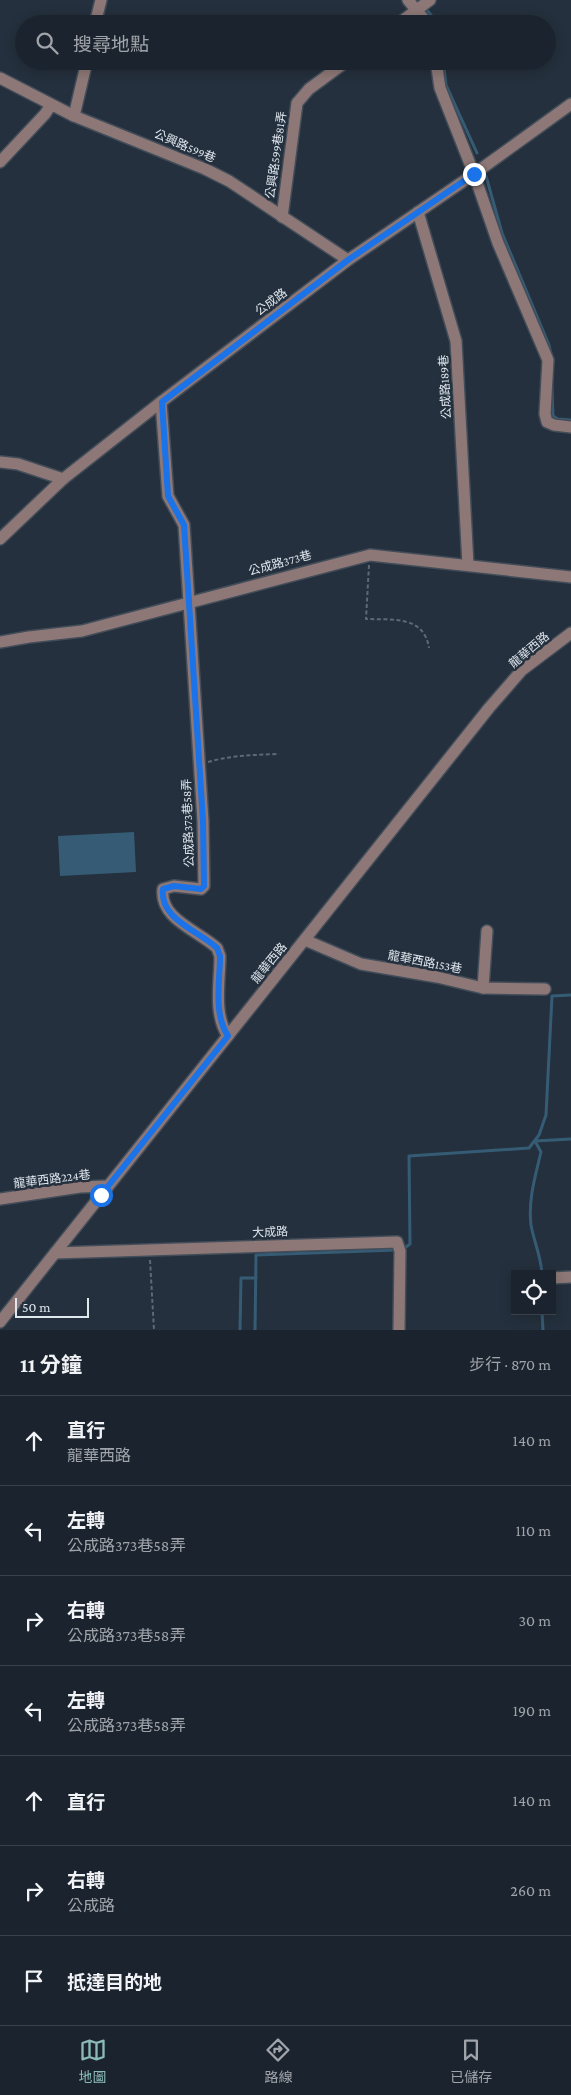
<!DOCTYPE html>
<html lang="zh-TW">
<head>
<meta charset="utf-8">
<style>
	:root { --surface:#1b242e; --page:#242c36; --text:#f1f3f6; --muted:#a0a4aa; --line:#39414a; --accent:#8bbbb9 }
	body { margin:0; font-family:"Crimson Pro","Noto Sans TC",serif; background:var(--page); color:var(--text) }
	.controls { position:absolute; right:15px; bottom:15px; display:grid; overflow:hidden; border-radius:0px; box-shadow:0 2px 12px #0003 }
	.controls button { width:45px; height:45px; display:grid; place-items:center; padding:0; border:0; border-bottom:1px solid var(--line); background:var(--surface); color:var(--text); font:25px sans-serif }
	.scale { position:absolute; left:15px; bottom:12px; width:74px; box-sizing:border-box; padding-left:5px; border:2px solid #dee6ee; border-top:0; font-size:14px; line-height:18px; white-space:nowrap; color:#dee6ee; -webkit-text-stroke:4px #24303d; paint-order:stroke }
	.stop { position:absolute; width:15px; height:15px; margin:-11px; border:4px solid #1a73e8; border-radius:50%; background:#fff }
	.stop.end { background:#1a73e8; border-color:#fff; box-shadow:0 1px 5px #0008 }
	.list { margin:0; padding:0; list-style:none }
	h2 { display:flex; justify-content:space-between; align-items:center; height:65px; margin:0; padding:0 20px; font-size:21px }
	h2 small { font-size:16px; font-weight:400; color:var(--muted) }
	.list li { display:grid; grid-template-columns:32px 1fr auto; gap:15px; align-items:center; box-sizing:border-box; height:90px; padding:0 20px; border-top:1px solid var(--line) }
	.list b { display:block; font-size:19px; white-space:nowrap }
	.list p { margin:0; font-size:16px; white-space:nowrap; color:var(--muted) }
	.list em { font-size:16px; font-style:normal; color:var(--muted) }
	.icon { flex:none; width:28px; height:28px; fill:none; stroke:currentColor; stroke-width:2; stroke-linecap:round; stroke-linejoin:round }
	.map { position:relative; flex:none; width:571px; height:1330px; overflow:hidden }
	.search { position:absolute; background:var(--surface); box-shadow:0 2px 12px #0003; left:15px; right:15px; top:15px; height:55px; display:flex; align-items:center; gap:12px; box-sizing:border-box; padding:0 18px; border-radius:28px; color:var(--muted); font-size:19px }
	.sheet { height:695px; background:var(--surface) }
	nav { display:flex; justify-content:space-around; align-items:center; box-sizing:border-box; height:70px; border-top:1px solid var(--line); background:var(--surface); font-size:14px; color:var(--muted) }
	nav a { display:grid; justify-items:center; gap:2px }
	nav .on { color:var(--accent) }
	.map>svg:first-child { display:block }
	.water { fill:#365c75 }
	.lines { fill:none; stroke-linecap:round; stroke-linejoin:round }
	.stream { stroke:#365c75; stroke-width:3 }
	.minor-casing { stroke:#424d59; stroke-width:14 }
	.path { stroke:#5e6974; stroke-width:2; stroke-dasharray:4 2.5; stroke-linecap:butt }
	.minor { stroke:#8d7877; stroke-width:11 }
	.route { stroke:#1a73e8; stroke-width:6 }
	.labels { text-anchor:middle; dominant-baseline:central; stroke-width:5; stroke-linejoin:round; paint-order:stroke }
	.street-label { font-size:12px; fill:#dee6ee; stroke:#24303d }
</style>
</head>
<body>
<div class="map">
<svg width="571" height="1330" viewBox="0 0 571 1330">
	<rect width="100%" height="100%" fill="#24303d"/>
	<polygon class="water" points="134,832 136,872 60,876 58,836"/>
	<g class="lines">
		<g class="stream">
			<polyline points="419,0 438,24"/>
			<polyline points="443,61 446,85 477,153"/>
			<polyline points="486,176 502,233 549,345 552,358"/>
			<polyline points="552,387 553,416 558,419 571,420"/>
			<polyline points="402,1250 410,1244 409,1156 529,1148 539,1135 546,1115 552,996 571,995"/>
			<path d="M542,1274C541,1256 534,1242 531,1225C528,1200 535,1177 541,1152L535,1141L571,1139"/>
			<polyline points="542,1311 543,1330"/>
			<polyline points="240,1330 241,1278 256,1278"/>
			<polyline points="255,1330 256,1255 396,1250"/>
		</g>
		<g class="minor-casing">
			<g id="minor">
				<polyline points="408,0 428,24"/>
				<polyline points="95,24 101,0"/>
				<polyline points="398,24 430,0"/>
				<polyline points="436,61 440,88 474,174 498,243 548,360 545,414 547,422 554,425 571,427"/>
				<polyline points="0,78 74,116 205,169 229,181 348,260"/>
				<polyline points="74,116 87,61"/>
				<polyline points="0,162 45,114 51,105"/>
				<polyline points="418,212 456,341 468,565"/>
				<polyline points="282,217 297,103 309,89 347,61"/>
				<path d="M161,402L168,496L184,525L203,821L204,886L201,889L174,886L163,889C159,919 199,931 217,948L220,956C220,982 213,1014 228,1036"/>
				<polyline points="0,462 18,464 63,479"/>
				<polyline points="0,539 63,479 161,402 348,260 474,174 571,104"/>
				<polyline points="0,642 29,637 82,631 370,555 571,577"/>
				<polyline points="305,940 361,964 437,977 483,988 545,989"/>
				<polyline points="483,988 487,931"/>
				<polyline points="0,1199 80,1187 108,1186"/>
				<polyline points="55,1253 397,1242 400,1251 399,1330"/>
				<polyline points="552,1278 571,1277"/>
				<polyline points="0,1322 489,708 522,670 571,633"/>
			</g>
		</g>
		<g class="path">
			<path d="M369,565L366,619C392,620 424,615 429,648"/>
			<path d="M208,762C232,755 255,755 279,754"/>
			<polyline points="150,1260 154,1330"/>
		</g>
		<use href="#minor" class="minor"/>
	</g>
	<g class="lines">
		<path class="route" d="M101,1195L228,1036C213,1013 220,982 220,956L217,948C199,931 159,919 163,889L174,886L201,889L204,886L203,821L184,525L168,496L162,402L348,260L474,174"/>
	</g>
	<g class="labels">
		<g class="street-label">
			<text transform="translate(185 146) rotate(23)">公興路599巷</text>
			<text transform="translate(276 155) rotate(-82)">公興路599巷81弄</text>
			<text transform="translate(271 302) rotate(-37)">公成路</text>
			<text transform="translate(445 387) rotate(-93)">公成路189巷</text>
			<text transform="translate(280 563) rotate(-15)">公成路373巷</text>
			<text transform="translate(529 650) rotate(-40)">龍華西路</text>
			<text transform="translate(188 823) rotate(-92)">公成路373巷58弄</text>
			<text transform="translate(425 962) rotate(11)">龍華西路153巷</text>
			<text transform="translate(269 963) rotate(-51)">龍華西路</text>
			<text transform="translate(52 1179) rotate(-7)">龍華西路224巷</text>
			<text transform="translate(270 1232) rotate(-2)">大成路</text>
		</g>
	</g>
</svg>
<div class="controls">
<button><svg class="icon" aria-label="locate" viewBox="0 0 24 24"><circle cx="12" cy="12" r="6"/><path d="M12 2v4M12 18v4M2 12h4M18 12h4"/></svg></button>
</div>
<div class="scale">50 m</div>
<div class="stop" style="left:101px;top:1195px"></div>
<div class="stop end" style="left:474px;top:174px"></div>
<div class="search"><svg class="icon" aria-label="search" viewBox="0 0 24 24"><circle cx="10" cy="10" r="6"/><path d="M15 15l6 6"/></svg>搜尋地點</div>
</div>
<section class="sheet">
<h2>11 分鐘<small>步行 · 870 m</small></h2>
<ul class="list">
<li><svg class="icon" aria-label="ahead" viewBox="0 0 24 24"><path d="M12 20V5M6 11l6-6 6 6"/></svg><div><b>直行</b><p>龍華西路</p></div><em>140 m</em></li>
<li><svg class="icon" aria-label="left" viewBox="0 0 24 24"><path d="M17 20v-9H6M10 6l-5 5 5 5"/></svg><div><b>左轉</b><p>公成路373巷58弄</p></div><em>110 m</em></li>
<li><svg class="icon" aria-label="right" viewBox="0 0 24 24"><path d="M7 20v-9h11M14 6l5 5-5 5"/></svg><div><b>右轉</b><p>公成路373巷58弄</p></div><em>30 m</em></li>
<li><svg class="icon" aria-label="left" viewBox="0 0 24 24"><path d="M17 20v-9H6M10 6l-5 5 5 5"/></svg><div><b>左轉</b><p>公成路373巷58弄</p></div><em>190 m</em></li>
<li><svg class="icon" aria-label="ahead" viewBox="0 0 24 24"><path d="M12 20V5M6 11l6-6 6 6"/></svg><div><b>直行</b></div><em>140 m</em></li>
<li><svg class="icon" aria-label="right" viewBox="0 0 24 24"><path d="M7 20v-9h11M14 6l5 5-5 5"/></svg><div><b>右轉</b><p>公成路</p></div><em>260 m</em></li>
<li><svg class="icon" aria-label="arrive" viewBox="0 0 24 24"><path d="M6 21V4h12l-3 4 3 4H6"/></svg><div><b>抵達目的地</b></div></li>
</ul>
</section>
<nav>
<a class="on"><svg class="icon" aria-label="map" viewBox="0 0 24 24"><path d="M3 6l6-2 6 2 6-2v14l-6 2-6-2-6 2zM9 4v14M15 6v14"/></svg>地圖</a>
<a><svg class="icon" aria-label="directions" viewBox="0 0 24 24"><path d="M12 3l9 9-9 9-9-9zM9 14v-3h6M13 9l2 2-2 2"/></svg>路線</a>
<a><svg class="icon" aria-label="saved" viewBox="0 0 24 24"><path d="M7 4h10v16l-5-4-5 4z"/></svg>已儲存</a>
</nav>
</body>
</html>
